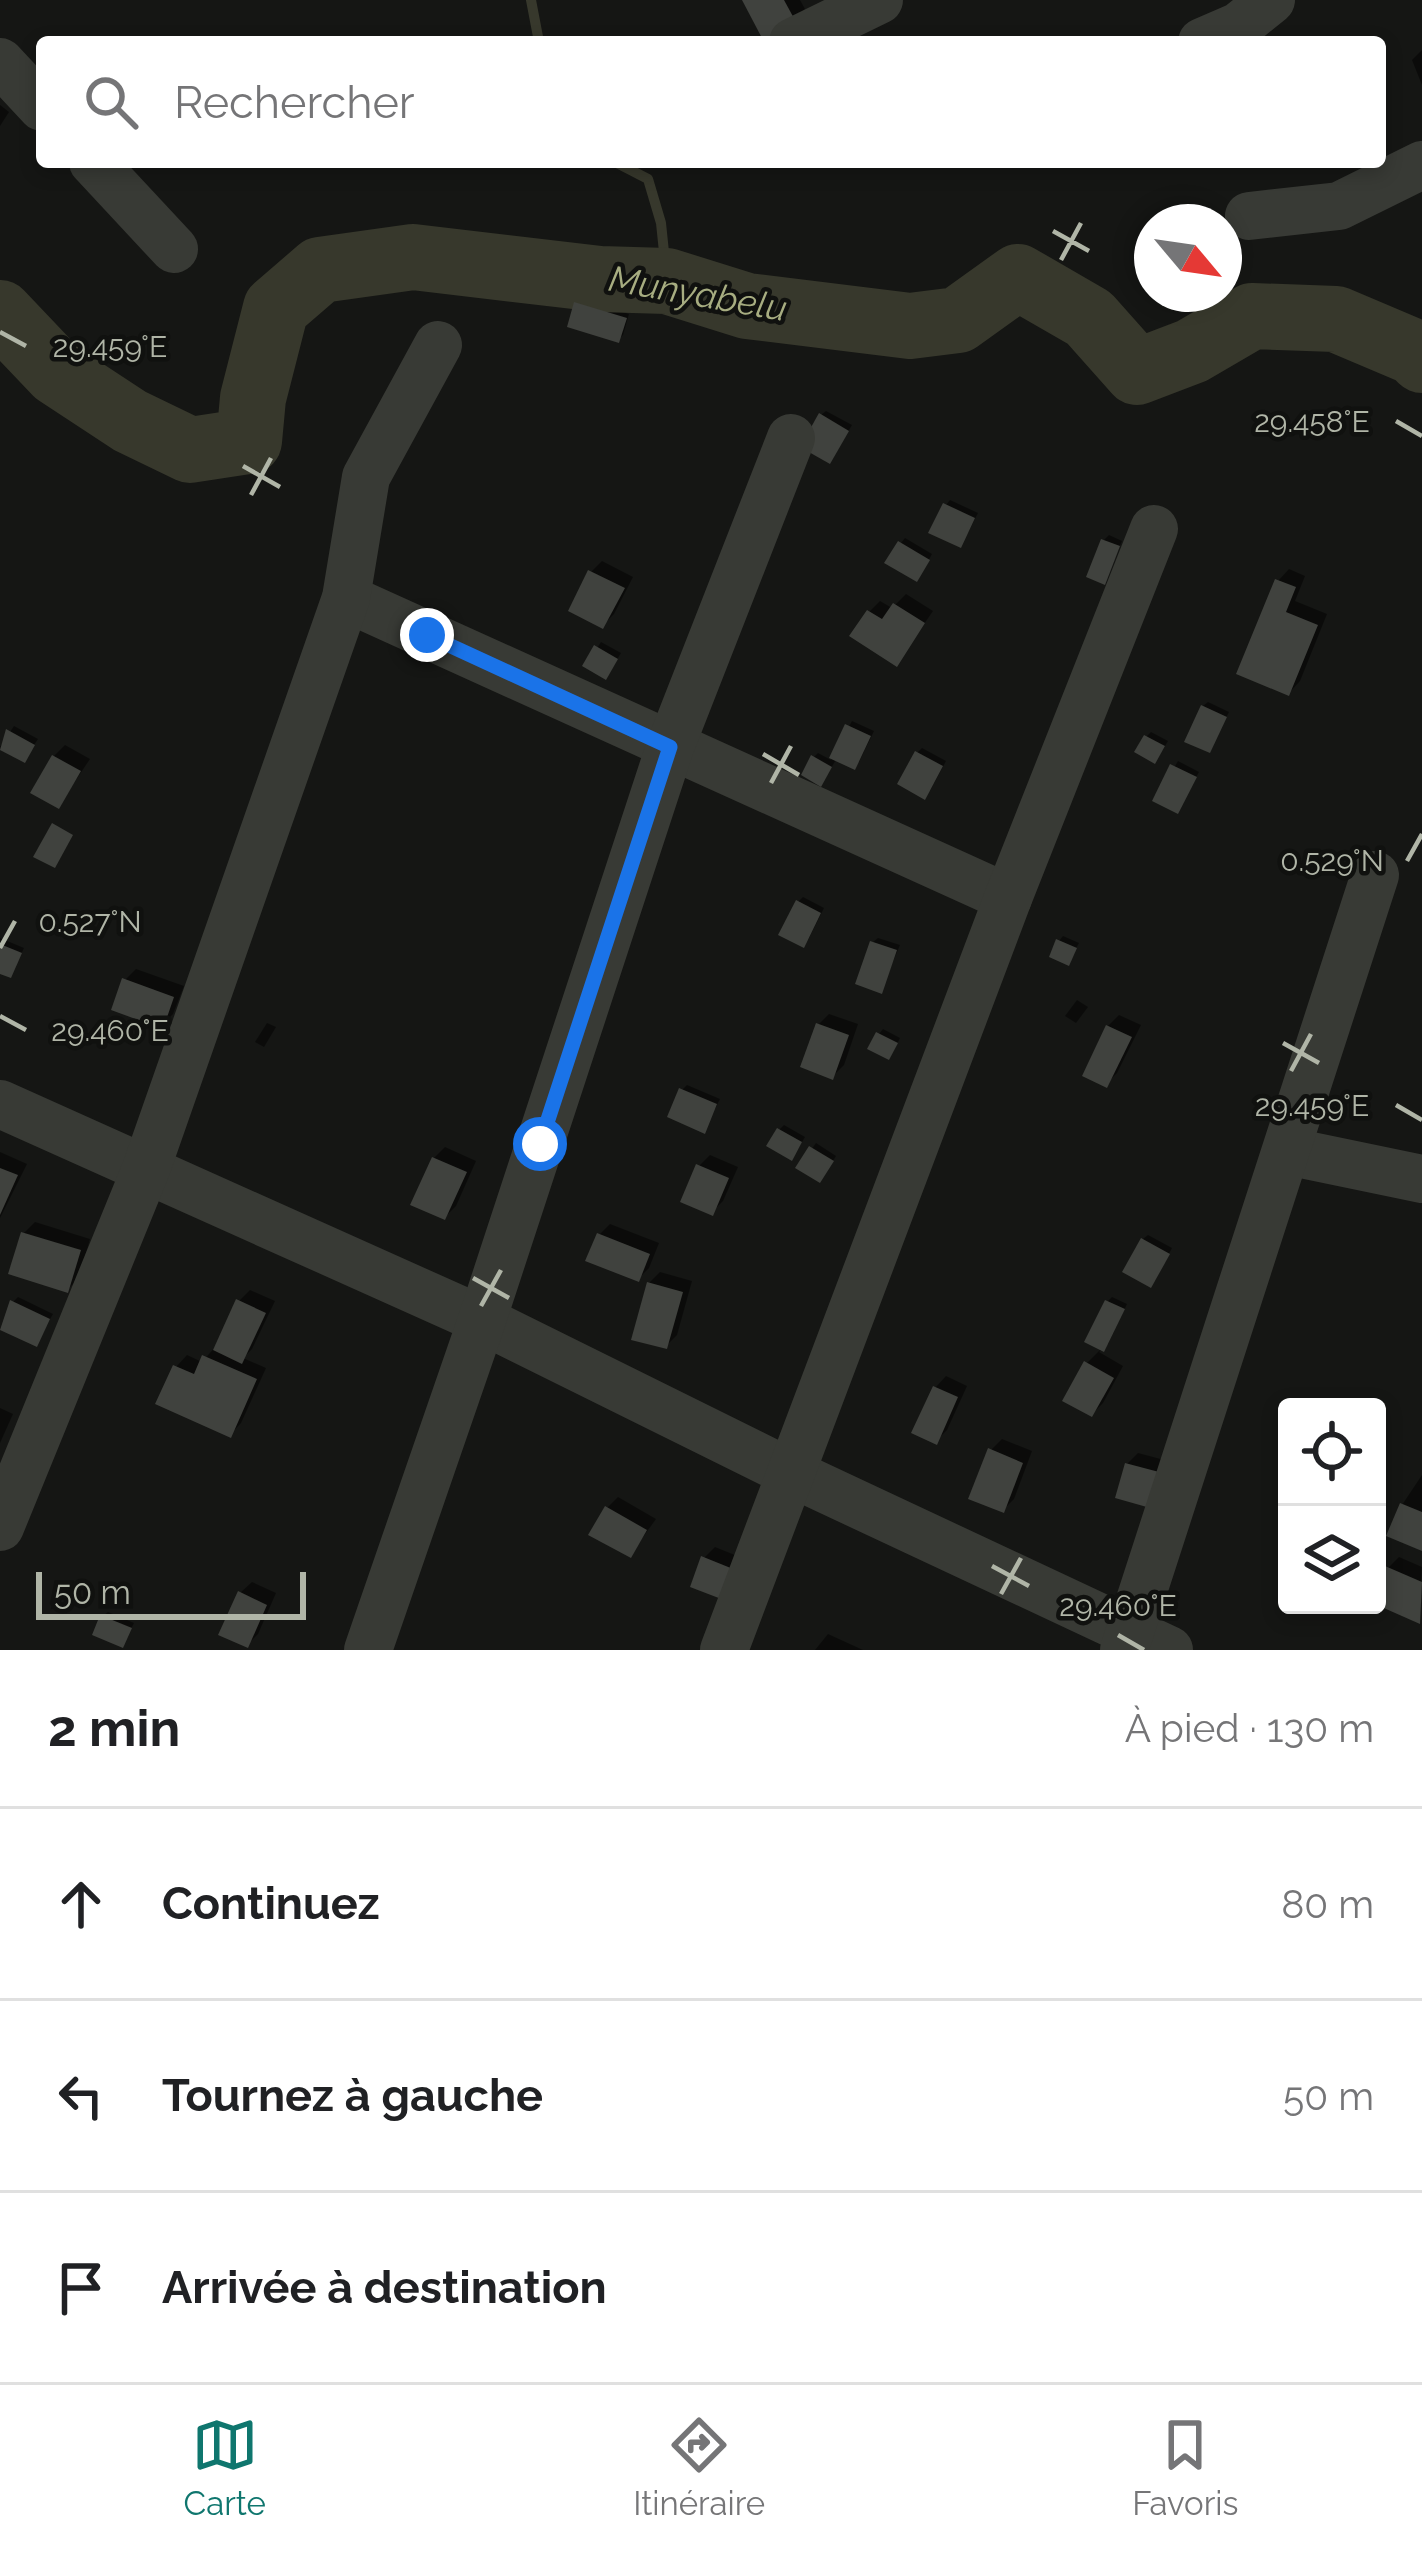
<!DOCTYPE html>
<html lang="fr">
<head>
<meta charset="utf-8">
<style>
	:root { --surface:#fff; --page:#f6f6f6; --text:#202124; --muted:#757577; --line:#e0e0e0; --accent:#0f766e }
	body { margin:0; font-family:Raleway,sans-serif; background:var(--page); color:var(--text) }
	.controls { position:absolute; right:36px; bottom:36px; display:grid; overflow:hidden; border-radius:12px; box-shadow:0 6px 18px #0003 }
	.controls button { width:108px; height:108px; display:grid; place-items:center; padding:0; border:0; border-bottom:3px solid var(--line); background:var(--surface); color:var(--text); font:60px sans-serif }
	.compass { position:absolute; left:1134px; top:204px; width:108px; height:108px; border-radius:50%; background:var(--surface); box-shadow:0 6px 18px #0003; rotate:119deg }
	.scale { position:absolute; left:36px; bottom:30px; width:270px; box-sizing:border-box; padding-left:12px; border:6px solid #b0b5a7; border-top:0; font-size:33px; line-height:42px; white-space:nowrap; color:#b0b5a7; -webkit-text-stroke:9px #10110f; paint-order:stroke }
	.stop { position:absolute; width:36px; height:36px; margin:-27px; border:9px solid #1a73e8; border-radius:50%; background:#fff }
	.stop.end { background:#1a73e8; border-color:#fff; box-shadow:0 3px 12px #0008 }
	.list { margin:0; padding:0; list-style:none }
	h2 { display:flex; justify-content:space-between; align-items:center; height:156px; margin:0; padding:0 48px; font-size:51px }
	h2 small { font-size:39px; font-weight:400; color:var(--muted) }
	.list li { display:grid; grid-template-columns:78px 1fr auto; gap:36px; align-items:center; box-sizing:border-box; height:192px; padding:0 48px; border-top:3px solid var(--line) }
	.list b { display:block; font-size:45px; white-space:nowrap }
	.list em { font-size:39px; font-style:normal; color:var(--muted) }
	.icon { flex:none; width:66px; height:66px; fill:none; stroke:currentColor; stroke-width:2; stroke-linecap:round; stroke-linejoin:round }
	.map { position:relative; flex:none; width:1422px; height:1650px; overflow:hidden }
	.search { position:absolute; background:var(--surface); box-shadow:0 6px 18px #0003; left:36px; right:36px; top:36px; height:132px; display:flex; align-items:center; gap:30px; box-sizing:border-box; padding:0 42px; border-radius:12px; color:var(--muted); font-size:45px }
	.sheet { height:732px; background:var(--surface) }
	nav { display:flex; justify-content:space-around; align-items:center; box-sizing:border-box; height:168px; border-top:3px solid var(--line); background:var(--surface); font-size:33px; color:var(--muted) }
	nav a { display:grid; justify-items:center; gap:6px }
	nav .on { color:var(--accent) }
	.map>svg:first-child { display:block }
	.shadow { fill:#0007 }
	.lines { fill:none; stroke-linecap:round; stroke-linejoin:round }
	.stream { stroke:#37382c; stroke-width:10 }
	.river { stroke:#37382c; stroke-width:66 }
	.building { fill:#40423e }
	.minor { stroke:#383a35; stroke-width:48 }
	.route { stroke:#1a73e8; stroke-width:15 }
	.ticks { fill:none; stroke:#b0b5a7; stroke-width:4.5 }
	.labels { text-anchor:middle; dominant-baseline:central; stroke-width:9; stroke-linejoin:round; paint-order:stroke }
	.water-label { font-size:36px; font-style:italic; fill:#a7ad81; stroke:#10110f }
	.ticks-label { font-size:30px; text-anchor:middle; fill:#b0b5a7; stroke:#10110f; stroke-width:9; stroke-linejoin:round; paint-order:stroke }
</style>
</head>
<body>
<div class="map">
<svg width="1422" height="1650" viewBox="0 0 1422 1650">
	<rect width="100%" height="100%" fill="#151614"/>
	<g class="shadow">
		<polygon points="745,0 800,0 805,9 794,20"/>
		<polygon points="1422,50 1422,85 1412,60"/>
		<polygon points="0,105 9,112 0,126"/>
		<polygon points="582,299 629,314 623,335 618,340 577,304"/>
		<polygon points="826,411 852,425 834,455 821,415"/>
		<polygon points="950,500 978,513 961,545 946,505"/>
		<polygon points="1109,535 1122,541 1104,581 1104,540"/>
		<polygon points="905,538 932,554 921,574 901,543"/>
		<polygon points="602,561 633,577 614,614 603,625 591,572"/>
		<polygon points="1289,569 1305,576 1295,601 1327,614 1300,681 1289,693 1278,581"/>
		<polygon points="906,594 933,611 897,663 869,612 880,601 892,608"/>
		<polygon points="601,642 621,653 610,671 586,665"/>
		<polygon points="1208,702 1229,712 1209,750 1203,706"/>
		<polygon points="852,721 874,731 859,762 837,758 825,778 814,757 818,753 831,760"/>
		<polygon points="14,726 38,739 24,760 0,747"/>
		<polygon points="1151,732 1168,741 1159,756 1147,736"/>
		<polygon points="65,745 90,759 59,805 54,756"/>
		<polygon points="922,748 946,761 930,791 917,753"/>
		<polygon points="1178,761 1199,772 1178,810 1156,799"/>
		<polygon points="803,897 824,908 808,940 798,902"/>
		<polygon points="1063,936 1079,943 1068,962 1059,941"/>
		<polygon points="0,938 24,948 11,975 0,971"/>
		<polygon points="878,938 900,945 881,990 873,942"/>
		<polygon points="136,969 184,986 173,1014 162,1025 125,980"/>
		<polygon points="1077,1000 1088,1007 1076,1023 1065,1016"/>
		<polygon points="829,1014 858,1024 844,1065 833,1076 818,1025"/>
		<polygon points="1119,1015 1141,1025 1117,1073 1106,1084 1108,1026"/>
		<polygon points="267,1023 276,1027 264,1047 255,1042"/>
		<polygon points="883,1029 900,1038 893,1052 879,1034"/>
		<polygon points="687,1085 720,1099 704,1130 682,1090"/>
		<polygon points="784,1125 805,1137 796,1152 779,1130"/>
		<polygon points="816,1143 836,1156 824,1175 799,1167"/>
		<polygon points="445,1147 476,1161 456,1206 445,1217 434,1158"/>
		<polygon points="0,1152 27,1164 0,1218"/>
		<polygon points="710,1155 738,1167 723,1201 712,1212 699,1166"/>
		<polygon points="35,1222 90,1239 79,1278 68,1289 24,1233"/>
		<polygon points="610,1224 659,1243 649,1268 638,1279 599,1235"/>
		<polygon points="1148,1235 1172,1248 1155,1280 1143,1239"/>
		<polygon points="660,1272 692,1281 677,1335 666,1346 649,1283"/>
		<polygon points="250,1290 275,1301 252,1349 243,1358 266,1368 241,1423 230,1435 176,1367 187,1355 202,1362 216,1346 239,1301"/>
		<polygon points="18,1297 53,1314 36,1343 13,1302"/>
		<polygon points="1112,1297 1127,1304 1108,1344 1099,1352 1123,1366 1103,1403 1092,1414 1087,1363 1102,1348 1107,1302"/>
		<polygon points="946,1376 967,1386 947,1430 936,1441 935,1388"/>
		<polygon points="0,1408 13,1414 0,1443"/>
		<polygon points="1002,1439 1032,1451 1014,1499 1003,1510 991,1450"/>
		<polygon points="1138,1453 1187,1466 1167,1510 1127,1464"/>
		<polygon points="1422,1475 1422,1547 1402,1505"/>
		<polygon points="618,1497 656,1519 630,1555 607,1508"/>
		<polygon points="715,1547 757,1564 747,1590 704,1558"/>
		<polygon points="1399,1557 1422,1567 1419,1620 1377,1602 1388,1568"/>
		<polygon points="252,1582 276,1593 258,1634 247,1645 240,1593"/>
		<polygon points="108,1612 134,1623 123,1644 103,1616"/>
		<polygon points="828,1634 863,1650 815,1650"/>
	</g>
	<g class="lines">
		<g class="stream">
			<polyline points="531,0 539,42"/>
			<polyline points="615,162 648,179 661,223 667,281"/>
		</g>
		<polyline class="river" points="0,313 57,373 130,421 190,450 249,441 253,398 276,308 320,270 413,257 600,279 667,281 747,306 910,326 958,320 1018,277 1089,318 1137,372 1192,351 1252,316 1336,319 1414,352 1422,360"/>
	</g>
	<g class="building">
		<polygon points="742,0 784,0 796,22 763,40"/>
		<polygon points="574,302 627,318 619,343 567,327"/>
		<polygon points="819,413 849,431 830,464 800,447"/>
		<polygon points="943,503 975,518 961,548 928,533"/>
		<polygon points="1101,539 1120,546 1105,585 1086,577"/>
		<polygon points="898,541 930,560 917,582 884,563"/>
		<polygon points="588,570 625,588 603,629 568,611"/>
		<polygon points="1275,579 1296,587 1286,612 1318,625 1289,696 1236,674"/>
		<polygon points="893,603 925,623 897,667 849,636 867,610 882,619"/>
		<polygon points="594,645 618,659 606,680 582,666"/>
		<polygon points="1201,705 1227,717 1210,753 1184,742"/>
		<polygon points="845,724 871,736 855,770 829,758"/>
		<polygon points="6,729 35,745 25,763 0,750"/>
		<polygon points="1144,735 1165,746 1155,764 1134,752"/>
		<polygon points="915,751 943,766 925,800 897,784"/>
		<polygon points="52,755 81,771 59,809 30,793"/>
		<polygon points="811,755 832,767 821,787 801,775"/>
		<polygon points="1170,764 1197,777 1178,814 1152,801"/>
		<polygon points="52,823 73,835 55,868 33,857"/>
		<polygon points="796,900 821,913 804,948 778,935"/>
		<polygon points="1056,939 1077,948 1069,966 1049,957"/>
		<polygon points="870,941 897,950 882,994 855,984"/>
		<polygon points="0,944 22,953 11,978 0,974"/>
		<polygon points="122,978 174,997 163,1029 111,1010"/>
		<polygon points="816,1023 849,1035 833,1080 800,1067"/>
		<polygon points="1106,1025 1132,1037 1107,1088 1082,1076"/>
		<polygon points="876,1032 898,1043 889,1060 867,1049"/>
		<polygon points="679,1088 717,1104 705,1134 667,1117"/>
		<polygon points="777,1128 802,1142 792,1161 766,1146"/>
		<polygon points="809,1146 834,1161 820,1183 795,1168"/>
		<polygon points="432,1157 467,1172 445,1220 410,1205"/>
		<polygon points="696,1164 729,1178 713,1216 680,1202"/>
		<polygon points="0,1168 18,1175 0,1215"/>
		<polygon points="21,1232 81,1250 68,1293 8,1274"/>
		<polygon points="597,1233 650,1254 639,1282 585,1261"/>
		<polygon points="1141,1238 1170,1254 1151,1288 1122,1272"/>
		<polygon points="647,1282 683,1292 667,1349 631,1340"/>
		<polygon points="236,1299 266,1313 242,1364 213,1350"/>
		<polygon points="10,1300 50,1319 37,1347 0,1330"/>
		<polygon points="1105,1300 1125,1309 1104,1352 1084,1342"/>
		<polygon points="202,1355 257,1379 231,1438 155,1404 173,1365 194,1374"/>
		<polygon points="1084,1361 1114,1378 1092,1417 1062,1401"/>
		<polygon points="933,1386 958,1397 937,1445 911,1433"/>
		<polygon points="988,1448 1023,1463 1004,1513 968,1499"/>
		<polygon points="1125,1463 1178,1477 1168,1513 1115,1498"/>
		<polygon points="1400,1503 1422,1512 1422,1551 1386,1536"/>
		<polygon points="605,1506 647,1530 631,1558 588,1535"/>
		<polygon points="701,1556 748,1575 737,1605 690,1587"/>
		<polygon points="1385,1566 1422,1582 1420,1624 1377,1605 1377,1586"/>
		<polygon points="238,1591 267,1605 248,1648 218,1635"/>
		<polygon points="100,1615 132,1628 123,1648 92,1635"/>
	</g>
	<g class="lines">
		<g class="minor">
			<polyline points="793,42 879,0"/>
			<polyline points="1202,42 1239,26 1271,0"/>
			<polyline points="0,62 42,107"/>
			<polyline points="93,162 174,249"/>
			<polyline points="1249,216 1339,206 1422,165"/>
			<polyline points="346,598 1008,898"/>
			<polyline points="0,1104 482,1320 789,1472 1169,1650"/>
			<polyline points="1287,1151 1422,1179"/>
			<polyline points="0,1527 146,1169 346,598 366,477 438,345"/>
			<polyline points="368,1650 482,1320 670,747 791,438"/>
			<polyline points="724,1650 1008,898 1154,529"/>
			<polyline points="1124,1650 1375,875"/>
		</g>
	</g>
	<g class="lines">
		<polyline class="route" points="427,635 670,747 540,1144"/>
	</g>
	<path class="ticks" d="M1053,231L1089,251M1061,260L1081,223M0,332L26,346M1396,421L1422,436M243,466L280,487M251,495L271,458M763,754L799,775M771,783L791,746M1407,861L1422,834M0,948L15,921M0,1016L26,1030M1283,1043L1319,1063M1291,1071L1311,1034M1396,1105L1422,1120M473,1278L509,1298M481,1306L501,1270M992,1566L1029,1586M1001,1594L1021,1558M1118,1635L1144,1650"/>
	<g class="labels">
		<g class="water-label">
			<text transform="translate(698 293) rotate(10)">Munyabelu</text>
		</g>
	</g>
	<g class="ticks-label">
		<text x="110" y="357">29.459°E</text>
		<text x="1312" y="432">29.458°E</text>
		<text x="1332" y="871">0.529°N</text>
		<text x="90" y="932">0.527°N</text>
		<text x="110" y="1041">29.460°E</text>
		<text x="1312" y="1116">29.459°E</text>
		<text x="1118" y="1616">29.460°E</text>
	</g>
</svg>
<div class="controls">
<button><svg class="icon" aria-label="locate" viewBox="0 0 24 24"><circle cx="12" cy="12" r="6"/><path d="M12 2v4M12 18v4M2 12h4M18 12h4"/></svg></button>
<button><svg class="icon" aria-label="layers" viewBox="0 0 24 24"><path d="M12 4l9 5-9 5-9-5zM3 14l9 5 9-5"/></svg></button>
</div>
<svg class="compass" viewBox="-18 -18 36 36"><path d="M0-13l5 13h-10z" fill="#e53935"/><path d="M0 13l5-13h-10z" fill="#757577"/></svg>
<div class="scale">50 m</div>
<div class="stop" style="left:540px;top:1144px"></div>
<div class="stop end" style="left:427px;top:635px"></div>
<div class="search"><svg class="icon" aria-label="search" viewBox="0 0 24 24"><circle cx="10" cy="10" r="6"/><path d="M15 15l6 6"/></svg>Rechercher</div>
</div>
<section class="sheet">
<h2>2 min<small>À pied · 130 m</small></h2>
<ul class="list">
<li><svg class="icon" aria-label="ahead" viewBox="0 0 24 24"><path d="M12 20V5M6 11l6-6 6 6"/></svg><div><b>Continuez</b></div><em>80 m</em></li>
<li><svg class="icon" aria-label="left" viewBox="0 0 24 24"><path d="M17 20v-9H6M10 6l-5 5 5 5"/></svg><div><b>Tournez à gauche</b></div><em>50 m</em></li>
<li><svg class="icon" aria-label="arrive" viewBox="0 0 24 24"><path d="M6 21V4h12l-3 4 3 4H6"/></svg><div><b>Arrivée à destination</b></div></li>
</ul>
</section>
<nav>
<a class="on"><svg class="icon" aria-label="map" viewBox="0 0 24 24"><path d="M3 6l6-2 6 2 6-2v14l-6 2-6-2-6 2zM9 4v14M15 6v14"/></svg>Carte</a>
<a><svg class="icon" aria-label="directions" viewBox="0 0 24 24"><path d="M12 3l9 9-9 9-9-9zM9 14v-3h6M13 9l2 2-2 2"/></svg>Itinéraire</a>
<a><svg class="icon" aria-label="saved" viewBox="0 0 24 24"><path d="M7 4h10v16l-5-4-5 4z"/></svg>Favoris</a>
</nav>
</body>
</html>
